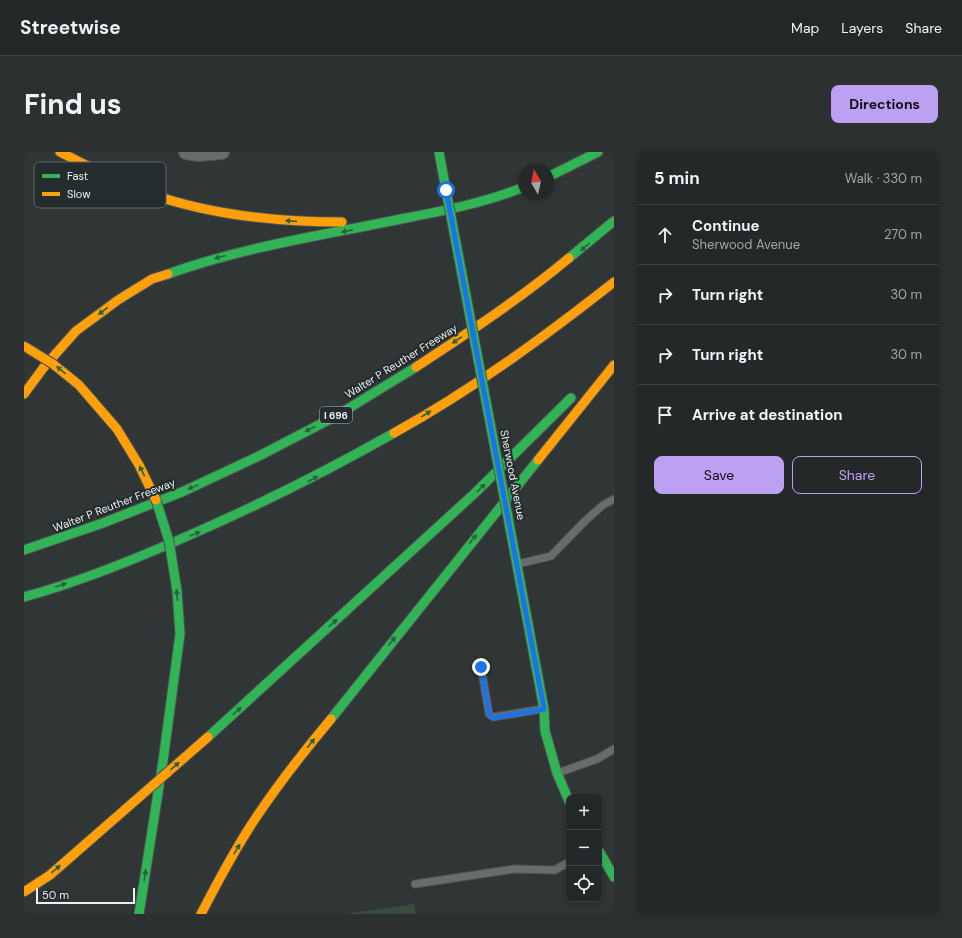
<!DOCTYPE html>
<html lang="en">
<head>
<meta charset="utf-8">
<style>
	:root { --surface:#242828; --page:#2c3030; --text:#f1f3f6; --muted:#a3a6a8; --line:#414445; --accent:#bca0f2 }
	body { margin:0; font-family:"DM Sans",sans-serif; background:var(--page); color:var(--text) }
	.controls { position:absolute; right:12px; bottom:12px; display:grid; overflow:hidden; border-radius:8px; box-shadow:0 2px 6px #0003 }
	.controls button { width:36px; height:36px; display:grid; place-items:center; padding:0; border:0; border-bottom:1px solid var(--line); background:var(--surface); color:var(--text); font:20px sans-serif }
	.compass { position:absolute; left:494px; top:12px; width:36px; height:36px; border-radius:50%; background:var(--surface); box-shadow:0 2px 6px #0003; rotate:351deg }
	.scale { position:absolute; left:12px; bottom:10px; width:99px; box-sizing:border-box; padding-left:4px; border:2px solid #ecf1f2; border-top:0; font-size:11px; line-height:14px; white-space:nowrap; color:#ecf1f2; -webkit-text-stroke:3px #242c2e; paint-order:stroke }
	.stop { position:absolute; width:12px; height:12px; margin:-9px; border:3px solid #1a73e8; border-radius:50%; background:#fff }
	.stop.end { background:#1a73e8; border-color:#fff; box-shadow:0 1px 4px #0008 }
	.list { margin:0; padding:0; list-style:none }
	h2 { display:flex; justify-content:space-between; align-items:center; height:52px; margin:0; padding:0 16px; font-size:17px }
	h2 small { font-size:13px; font-weight:400; color:var(--muted) }
	.list li { display:grid; grid-template-columns:26px 1fr auto; gap:12px; align-items:center; box-sizing:border-box; height:60px; padding:0 16px; border-top:1px solid var(--line) }
	.list b { display:block; font-size:15px; white-space:nowrap }
	.list p { margin:0; font-size:13px; white-space:nowrap; color:var(--muted) }
	.list em { font-size:13px; font-style:normal; color:var(--muted) }
	.actions { display:flex; gap:8px; padding:12px 16px }
	.actions a { flex:1; padding:9px 0; border:1px solid var(--accent); border-radius:8px; text-align:center; font-size:14px; color:var(--accent) }
	.actions .main { background:var(--accent); color:#111 }
	.icon { flex:none; width:22px; height:22px; fill:none; stroke:currentColor; stroke-width:2; stroke-linecap:round; stroke-linejoin:round }
	.map { position:relative; flex:none; width:590px; height:762px; overflow:hidden; border-radius:8px }
	header { display:flex; align-items:center; gap:24px; box-sizing:border-box; height:56px; padding:0 20px; background:var(--surface); border-bottom:1px solid var(--line) }
	header strong { font-size:19px }
	nav { display:flex; gap:22px; margin-inline-start:auto; font-size:14px }
	.intro { display:flex; align-items:center; justify-content:space-between; box-sizing:border-box; height:96px; padding:0 24px }
	h1 { margin:0; font-size:28px }
	.button { padding:10px 18px; border-radius:8px; background:var(--accent); color:#111; font-size:14px; font-weight:700 }
	main { display:flex; gap:24px; padding:0 24px }
	aside { flex:1; background:var(--surface); border-radius:8px; box-shadow:0 2px 6px #0003 }
	.map>svg:first-child { display:block }
	.green { fill:#394c3f }
	.lines { fill:none; stroke-linecap:round; stroke-linejoin:round }
	.lane-casing { stroke:#4f5253; stroke-width:9 }
	.street-casing { stroke:#4f5253; stroke-width:16 }
	.fast-casing { stroke:#4f5253; stroke-width:11 }
	.slow-casing { stroke:#4f5253; stroke-width:11 }
	.lane { stroke:#676d6d; stroke-width:7 }
	.street { stroke:#676d6d; stroke-width:14 }
	.fast { stroke:#30b455; stroke-width:9 }
	.slow { stroke:#ff9f0a; stroke-width:9 }
	.fast-bridge-casing { stroke:#4f5253; stroke-width:11; stroke-linecap:butt }
	.slow-bridge-casing { stroke:#4f5253; stroke-width:11; stroke-linecap:butt }
	.fast-bridge { stroke:#30b455; stroke-width:9 }
	.slow-bridge { stroke:#ff9f0a; stroke-width:9 }
	.oneway { fill:#29623e }
	.route { stroke:#1a73e8; stroke-width:5 }
	.labels { text-anchor:middle; dominant-baseline:central; stroke-width:4; stroke-linejoin:round; paint-order:stroke }
	.shield { fill:#242c2e; stroke:#b0b6b7; stroke-width:1 }
	.shield-label { font-size:10px; font-weight:bold; fill:#ecf1f2 }
	.street-label { font-size:11px; fill:#ecf1f2; stroke:#242c2e }
	.key { fill:#242c2e; stroke:#606769; stroke-width:1 }
	.key-label { font-size:11px; fill:#ecf1f2 }
</style>
</head>
<body>
<header>
<strong>Streetwise</strong>
<nav><a>Map</a><a>Layers</a><a>Share</a></nav>
</header>
<div class="intro"><h1>Find us</h1><a class="button">Directions</a></div>
<main>
<div class="map">
<svg width="590" height="762" viewBox="0 0 590 762">
	<rect width="100%" height="100%" fill="#303536"/>
	<polygon class="green" points="390,752 392,762 321,762"/>
	<g class="lines">
		<g class="lane-casing">
			<g id="lane">
				<polyline points="494,412 527,404 561,369 579,353 590,347"/>
				<polyline points="457,515 465,562 469,565 519,557"/>
				<polyline points="534,621 573,607 590,597"/>
				<polyline points="391,732 490,717 531,718 545,710"/>
			</g>
		</g>
		<g class="street-casing">
			<polyline id="street" points="162,0 174,2 198,0"/>
		</g>
		<g class="fast-casing">
			<g id="fast">
				<polyline points="415,0 422,38"/>
				<polyline points="524,25 574,0"/>
				<polyline points="545,106 590,69"/>
				<path d="M144,122C219,95 299,83 377,67C419,59 460,51 500,35"/>
				<polyline points="486,376 520,557 521,579 533,621 545,649"/>
				<polyline points="0,398 79,371 158,340 235,304 312,264 392,215"/>
				<path d="M0,445C55,430 107,409 159,386C231,355 301,320 370,281"/>
				<polyline points="307,567 514,308"/>
				<polyline points="184,585 451,341 547,246"/>
				<polyline points="575,699 590,725"/>
				<polyline points="115,762 139,609 156,482"/>
			</g>
		</g>
		<g class="slow-casing">
			<g id="slow">
				<path d="M36,0C64,14 92,29 121,40C184,63 251,70 318,70"/>
				<path d="M392,215C444,181 497,146 545,106"/>
				<polyline points="0,242 20,215 52,179 94,148 128,127 144,122"/>
				<path d="M370,281C448,238 520,185 590,130"/>
				<polyline points="514,308 590,213"/>
				<path d="M177,762C194,729 212,695 233,664C256,630 281,598 307,567"/>
			</g>
		</g>
		<use href="#lane" class="lane"/>
		<use href="#street" class="street"/>
		<use href="#fast" class="fast"/>
		<use href="#slow" class="slow"/>
		<g class="fast-bridge-casing">
			<g id="fast-bridge">
				<polyline points="422,38 486,376"/>
				<polyline points="132,348 145,389 153,439 156,482"/>
			</g>
		</g>
		<g class="slow-bridge-casing">
			<g id="slow-bridge">
				<polyline points="0,194 29,212 55,233 93,277 115,313 132,348"/>
				<polyline points="0,740 26,723 184,585"/>
			</g>
		</g>
		<use href="#fast-bridge" class="fast-bridge"/>
		<use href="#slow-bridge" class="slow-bridge"/>
	</g>
	<defs><path id="oneway-solid" d="M-6-.8H1V-3.2L6.5 0L1 3.2V.8H-6Z"/></defs>
	<g class="oneway">
		<use href="#oneway-solid" transform="translate(267 69) rotate(-175)"/>
		<use href="#oneway-solid" transform="translate(323 79) rotate(169)"/>
		<use href="#oneway-solid" transform="translate(561 95) rotate(139)"/>
		<use href="#oneway-solid" transform="translate(196 105) rotate(166)"/>
		<use href="#oneway-solid" transform="translate(79 159) rotate(143)"/>
		<use href="#oneway-solid" transform="translate(433 188) rotate(146)"/>
		<use href="#oneway-solid" transform="translate(37 218) rotate(-140)"/>
		<use href="#oneway-solid" transform="translate(402 262) rotate(-32)"/>
		<use href="#oneway-solid" transform="translate(286 277) rotate(152)"/>
		<use href="#oneway-solid" transform="translate(118 319) rotate(-117)"/>
		<use href="#oneway-solid" transform="translate(289 327) rotate(-27)"/>
		<use href="#oneway-solid" transform="translate(169 335) rotate(157)"/>
		<use href="#oneway-solid" transform="translate(457 336) rotate(-45)"/>
		<use href="#oneway-solid" transform="translate(171 382) rotate(-22)"/>
		<use href="#oneway-solid" transform="translate(449 387) rotate(-51)"/>
		<use href="#oneway-solid" transform="translate(37 433) rotate(-19)"/>
		<use href="#oneway-solid" transform="translate(153 443) rotate(-95)"/>
		<use href="#oneway-solid" transform="translate(309 471) rotate(-42)"/>
		<use href="#oneway-solid" transform="translate(368 489) rotate(-51)"/>
		<use href="#oneway-solid" transform="translate(213 559) rotate(-42)"/>
		<use href="#oneway-solid" transform="translate(287 591) rotate(-51)"/>
		<use href="#oneway-solid" transform="translate(151 614) rotate(-41)"/>
		<use href="#oneway-solid" transform="translate(213 697) rotate(-59)"/>
		<use href="#oneway-solid" transform="translate(32 717) rotate(-40)"/>
		<use href="#oneway-solid" transform="translate(121 723) rotate(-81)"/>
	</g>
	<g class="lines">
		<polyline class="route" points="422,38 520,557 469,566 465,562 457,515"/>
	</g>
	<g class="labels">
		<rect class="shield" x="296" y="255" width="32" height="16" rx="3"/>
		<g class="shield-label">
			<text x="312" y="263">I 696</text>
		</g>
		<g class="street-label">
			<text transform="translate(377 209) rotate(-32)">Walter P Reuther Freeway</text>
			<text transform="translate(489 323) rotate(79)">Sherwood Avenue</text>
			<text transform="translate(90 353) rotate(-21)">Walter P Reuther Freeway</text>
		</g>
	</g>
	<rect x="10" y="10" width="132" height="46" rx="6" class="key"/>
	<rect x="18" y="22" width="18" height="4" fill="#30b455"/>
	<rect x="18" y="40" width="18" height="4" fill="#ff9f0a"/>
	<g class="key-label">
		<text x="43" y="28">Fast</text>
		<text x="43" y="46">Slow</text>
	</g>
</svg>
<div class="controls">
<button>+</button>
<button>−</button>
<button><svg class="icon" aria-label="locate" viewBox="0 0 24 24"><circle cx="12" cy="12" r="6"/><path d="M12 2v4M12 18v4M2 12h4M18 12h4"/></svg></button>
</div>
<svg class="compass" viewBox="-18 -18 36 36"><path d="M0-13l5 13h-10z" fill="#e53935"/><path d="M0 13l5-13h-10z" fill="#a3a6a8"/></svg>
<div class="scale">50 m</div>
<div class="stop" style="left:422px;top:38px"></div>
<div class="stop end" style="left:457px;top:515px"></div>
</div>
<aside>
<h2>5 min<small>Walk · 330 m</small></h2>
<ul class="list">
<li><svg class="icon" aria-label="ahead" viewBox="0 0 24 24"><path d="M12 20V5M6 11l6-6 6 6"/></svg><div><b>Continue</b><p>Sherwood Avenue</p></div><em>270 m</em></li>
<li><svg class="icon" aria-label="right" viewBox="0 0 24 24"><path d="M7 20v-9h11M14 6l5 5-5 5"/></svg><div><b>Turn right</b></div><em>30 m</em></li>
<li><svg class="icon" aria-label="right" viewBox="0 0 24 24"><path d="M7 20v-9h11M14 6l5 5-5 5"/></svg><div><b>Turn right</b></div><em>30 m</em></li>
<li><svg class="icon" aria-label="arrive" viewBox="0 0 24 24"><path d="M6 21V4h12l-3 4 3 4H6"/></svg><div><b>Arrive at destination</b></div></li>
</ul>
<div class="actions"><a class="main">Save</a><a>Share</a></div>
</aside>
</main>
</body>
</html>
